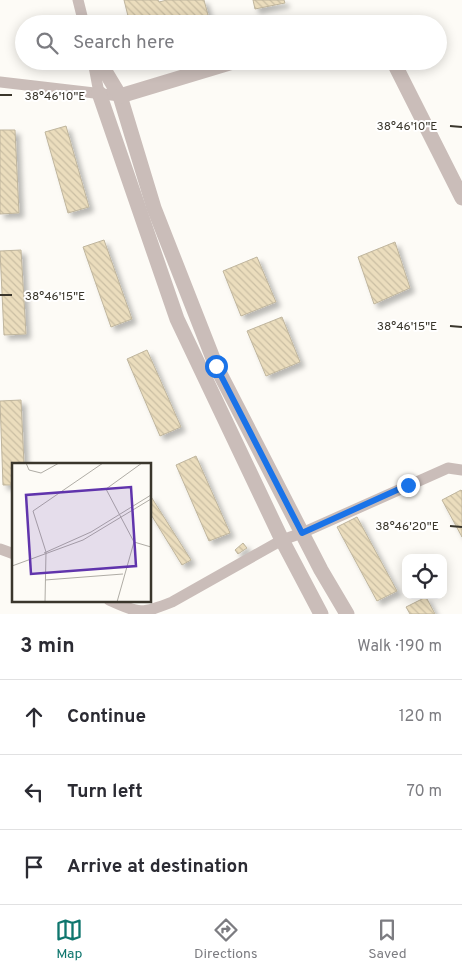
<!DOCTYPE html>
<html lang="en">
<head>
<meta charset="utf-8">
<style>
	:root { --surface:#fff; --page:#f7f7f7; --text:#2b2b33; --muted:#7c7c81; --line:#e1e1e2; --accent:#0f766e }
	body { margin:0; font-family:Overpass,sans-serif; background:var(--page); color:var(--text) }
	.controls { position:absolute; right:15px; bottom:15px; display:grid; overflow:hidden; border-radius:10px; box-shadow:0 2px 12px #0003 }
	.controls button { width:45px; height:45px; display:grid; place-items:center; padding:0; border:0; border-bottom:1px solid var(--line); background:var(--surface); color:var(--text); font:25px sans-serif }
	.stop { position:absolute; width:15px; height:15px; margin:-11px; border:4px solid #1a73e8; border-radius:50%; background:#fff }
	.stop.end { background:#1a73e8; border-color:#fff; box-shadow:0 1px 5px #0008 }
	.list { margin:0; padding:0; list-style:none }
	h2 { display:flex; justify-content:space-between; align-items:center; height:65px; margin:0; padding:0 20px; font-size:21px }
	h2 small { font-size:16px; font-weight:400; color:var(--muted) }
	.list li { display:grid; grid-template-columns:32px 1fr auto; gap:15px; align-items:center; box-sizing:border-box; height:75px; padding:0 20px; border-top:1px solid var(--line) }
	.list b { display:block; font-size:19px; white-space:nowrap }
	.list em { font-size:16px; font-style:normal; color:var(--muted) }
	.icon { flex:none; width:28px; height:28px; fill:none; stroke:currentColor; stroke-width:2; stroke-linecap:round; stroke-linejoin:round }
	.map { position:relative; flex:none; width:462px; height:614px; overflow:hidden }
	.search { position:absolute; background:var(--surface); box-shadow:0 2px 12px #0003; left:15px; right:15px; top:15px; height:55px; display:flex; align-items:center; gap:12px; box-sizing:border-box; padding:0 18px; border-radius:28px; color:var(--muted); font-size:19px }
	.sheet { height:290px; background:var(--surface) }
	nav { display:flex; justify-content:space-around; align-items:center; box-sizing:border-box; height:70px; border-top:1px solid var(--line); background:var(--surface); font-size:14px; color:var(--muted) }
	nav a { display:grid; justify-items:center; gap:2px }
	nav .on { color:var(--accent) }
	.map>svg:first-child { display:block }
	.building { fill:url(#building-back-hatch); stroke:#bfb59d; filter:url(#shadow) }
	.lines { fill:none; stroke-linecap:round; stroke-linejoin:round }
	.minor { stroke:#cabdb9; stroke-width:11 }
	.tertiary { stroke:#cabdb9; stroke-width:15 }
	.route { stroke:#1a73e8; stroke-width:6 }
	.ticks { fill:none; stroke:#3a362c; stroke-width:2 }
	.inset-road { fill:none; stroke:#afaca5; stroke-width:1 }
	.view { fill:#6034ac; fill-opacity:0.15; stroke:#6034ac; stroke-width:2.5 }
	.inset-edge { fill:none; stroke:#3a362c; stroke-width:2.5 }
	.ticks-label { font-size:12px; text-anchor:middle; fill:#3a362c; stroke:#fff; stroke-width:4; stroke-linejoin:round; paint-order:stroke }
</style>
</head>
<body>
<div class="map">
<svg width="462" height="614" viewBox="0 0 462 614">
	<defs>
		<pattern id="building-back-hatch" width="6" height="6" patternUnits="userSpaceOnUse" patternTransform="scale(1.25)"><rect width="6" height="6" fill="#ebddbd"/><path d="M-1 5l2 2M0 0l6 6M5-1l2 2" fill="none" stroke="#cabea3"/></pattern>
		<filter id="shadow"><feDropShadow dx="4.5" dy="4.5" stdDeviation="2.5" flood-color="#0004"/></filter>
	</defs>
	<rect width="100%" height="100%" fill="#fdfbf6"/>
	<g class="building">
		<polygon points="124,0 158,0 159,2 167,0 204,0 208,15 177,24 130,24"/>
		<polygon points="253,0 284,0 285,3 255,9"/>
		<polygon points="66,126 89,207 68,213 45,132"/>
		<polygon points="0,130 15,130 19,213 0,214"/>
		<polygon points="104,240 132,319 111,327 83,247"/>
		<polygon points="395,242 410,288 374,304 358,257"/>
		<polygon points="21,250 26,334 4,335 0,251"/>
		<polygon points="257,257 276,302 241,316 223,271"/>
		<polygon points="282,317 300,362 266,376 247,331"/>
		<polygon points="147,350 181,427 160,436 127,359"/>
		<polygon points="21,400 24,464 14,464 14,485 3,485 0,401"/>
		<polygon points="196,456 230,533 209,541 176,465"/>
		<polygon points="461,490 462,491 462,537 442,500"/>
		<polygon points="150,495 191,560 182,565 150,513"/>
		<polygon points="357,517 397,591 377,601 337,527"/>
		<polygon points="243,543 247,548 238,554 235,550"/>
		<polygon points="426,597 435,614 410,614 406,607"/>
	</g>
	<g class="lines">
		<g class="minor">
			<polyline points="78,0 84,24"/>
			<polyline points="93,61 99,93"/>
			<polyline points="0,82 120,96"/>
			<polyline points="0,549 14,554"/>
			<path d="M109,600C140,614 142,614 172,602L282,540L302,533L448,468L462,470"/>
		</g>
		<g class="tertiary">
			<polyline points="99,61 120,96 154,208 216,366 321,570 347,614"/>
			<polyline points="393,61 462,198"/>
			<polyline points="99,93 177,319 282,540 321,614"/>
			<polyline points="120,96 236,61"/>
		</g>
	</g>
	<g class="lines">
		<polyline class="route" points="216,366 302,533 408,485"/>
	</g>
	<path class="ticks" d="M0,95H12M450,126L462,127M0,295H12M450,326L462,327M450,526L462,527"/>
	<g transform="translate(12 463)">
		<rect width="139" height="139" fill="#fdfbf6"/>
		<path class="inset-road" d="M14,0L17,7L29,10L47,0M122,79L139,84M32,90L79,69L139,32M0,103L71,77L139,36M33,117L111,111M33,139L34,89L21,48L91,0M105,139L122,79L94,26L130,0"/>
		<path class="view" d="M119,24L124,103L19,111L14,32Z"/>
		<rect width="139" height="139" class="inset-edge"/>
	</g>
	<g class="ticks-label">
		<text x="55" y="100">38°46'10"E</text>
		<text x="407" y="130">38°46'10"E</text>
		<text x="55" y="300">38°46'15"E</text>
		<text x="407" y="330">38°46'15"E</text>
		<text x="407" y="530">38°46'20"E</text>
	</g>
</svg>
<div class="controls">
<button><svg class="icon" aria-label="locate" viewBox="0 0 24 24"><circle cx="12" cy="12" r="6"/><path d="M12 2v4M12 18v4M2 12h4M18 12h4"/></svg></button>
</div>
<div class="stop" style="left:216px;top:366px"></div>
<div class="stop end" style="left:408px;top:485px"></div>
<div class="search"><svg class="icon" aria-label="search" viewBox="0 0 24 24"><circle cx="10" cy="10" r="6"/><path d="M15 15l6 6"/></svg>Search here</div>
</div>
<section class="sheet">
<h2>3 min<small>Walk · 190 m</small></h2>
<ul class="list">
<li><svg class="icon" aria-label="ahead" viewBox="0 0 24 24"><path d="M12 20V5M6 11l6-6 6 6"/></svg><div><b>Continue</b></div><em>120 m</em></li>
<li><svg class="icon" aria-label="left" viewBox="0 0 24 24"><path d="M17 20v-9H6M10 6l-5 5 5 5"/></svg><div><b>Turn left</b></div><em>70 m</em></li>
<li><svg class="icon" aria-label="arrive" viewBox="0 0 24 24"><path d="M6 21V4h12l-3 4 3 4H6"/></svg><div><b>Arrive at destination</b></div></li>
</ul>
</section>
<nav>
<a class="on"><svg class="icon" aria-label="map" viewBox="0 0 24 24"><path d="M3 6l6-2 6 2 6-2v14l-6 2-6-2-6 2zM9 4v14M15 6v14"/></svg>Map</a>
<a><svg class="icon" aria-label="directions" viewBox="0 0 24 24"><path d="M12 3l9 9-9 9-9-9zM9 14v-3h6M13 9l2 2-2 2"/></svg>Directions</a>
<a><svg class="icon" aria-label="saved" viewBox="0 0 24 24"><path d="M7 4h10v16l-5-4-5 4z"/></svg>Saved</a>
</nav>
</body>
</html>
